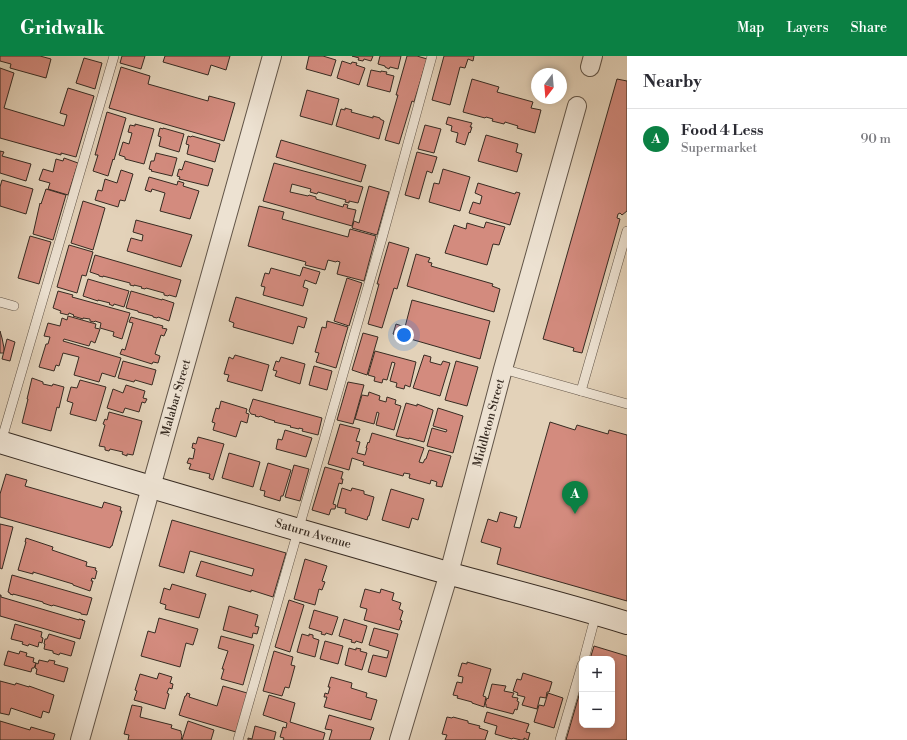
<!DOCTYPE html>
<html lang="en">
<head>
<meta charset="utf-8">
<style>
	:root { --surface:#fff; --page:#f2f2f3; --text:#2b2b33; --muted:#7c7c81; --line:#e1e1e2; --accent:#0b8043 }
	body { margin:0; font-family:"Libre Bodoni",serif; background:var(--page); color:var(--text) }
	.controls { position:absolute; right:12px; bottom:12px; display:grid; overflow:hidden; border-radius:8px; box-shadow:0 2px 6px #0003 }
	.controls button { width:36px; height:36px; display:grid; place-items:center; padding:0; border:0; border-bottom:1px solid var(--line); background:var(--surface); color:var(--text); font:20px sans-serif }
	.compass { position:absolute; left:531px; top:12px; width:36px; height:36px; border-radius:50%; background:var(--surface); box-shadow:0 2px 6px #0003; rotate:196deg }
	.you { position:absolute; left:404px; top:279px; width:14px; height:14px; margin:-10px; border:3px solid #fff; border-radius:50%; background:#1a73e8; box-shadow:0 0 0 6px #1a73e833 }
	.badge { display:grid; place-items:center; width:26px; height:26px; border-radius:50%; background:var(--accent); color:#fff; font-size:13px; font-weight:700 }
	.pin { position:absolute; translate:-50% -33px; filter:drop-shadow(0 1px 2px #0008) }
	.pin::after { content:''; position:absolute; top:21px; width:14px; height:12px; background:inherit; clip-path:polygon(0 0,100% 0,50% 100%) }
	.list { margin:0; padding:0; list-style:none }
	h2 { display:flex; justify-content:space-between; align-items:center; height:52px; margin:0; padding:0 16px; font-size:17px }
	h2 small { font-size:13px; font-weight:400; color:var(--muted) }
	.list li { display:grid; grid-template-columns:26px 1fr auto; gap:12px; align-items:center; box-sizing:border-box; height:60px; padding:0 16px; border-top:1px solid var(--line) }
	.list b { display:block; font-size:15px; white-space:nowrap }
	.list p { margin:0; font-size:13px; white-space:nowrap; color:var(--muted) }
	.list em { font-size:13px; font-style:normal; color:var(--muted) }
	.map { position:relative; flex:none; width:627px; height:684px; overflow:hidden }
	header { display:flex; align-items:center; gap:24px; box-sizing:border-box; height:56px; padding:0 20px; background:var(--accent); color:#fff }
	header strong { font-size:19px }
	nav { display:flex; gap:22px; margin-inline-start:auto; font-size:14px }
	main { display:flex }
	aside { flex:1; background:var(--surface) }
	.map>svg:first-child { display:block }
	.building { fill:#d38b7e; stroke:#372b22 }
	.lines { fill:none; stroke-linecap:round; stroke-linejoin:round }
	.lane-casing { stroke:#625548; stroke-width:10 }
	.street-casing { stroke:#625548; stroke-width:20 }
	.secondary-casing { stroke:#372b22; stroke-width:24 }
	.lane { stroke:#ede2d2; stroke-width:9 }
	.street { stroke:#ede2d2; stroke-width:18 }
	.secondary { stroke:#ede2d2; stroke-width:22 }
	.labels { text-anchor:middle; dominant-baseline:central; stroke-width:3; stroke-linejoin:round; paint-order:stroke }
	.street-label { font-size:12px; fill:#372b22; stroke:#ede2d2 }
</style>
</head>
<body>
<header>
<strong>Gridwalk</strong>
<nav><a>Map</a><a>Layers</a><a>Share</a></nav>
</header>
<main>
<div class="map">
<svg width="627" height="684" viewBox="0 0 627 684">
	<rect width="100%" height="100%" fill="#e3d2b9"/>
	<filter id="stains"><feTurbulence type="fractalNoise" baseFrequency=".005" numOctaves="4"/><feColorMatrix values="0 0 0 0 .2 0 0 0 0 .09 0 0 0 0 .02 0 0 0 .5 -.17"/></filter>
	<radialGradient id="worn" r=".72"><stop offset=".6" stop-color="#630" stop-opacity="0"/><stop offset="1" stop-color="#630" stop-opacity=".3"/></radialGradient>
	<g class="building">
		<polygon points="0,0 40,0 51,3 46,22 10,12 11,8 0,5"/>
		<polygon points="122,0 145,0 141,13 120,7"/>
		<polygon points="165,0 230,0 226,14 211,9 208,19 163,6"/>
		<polygon points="309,0 323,0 336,4 331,20 306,13"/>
		<polygon points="352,0 373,0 371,5 364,3 363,5 358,4 359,2"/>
		<polygon points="380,0 401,0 398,13 390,11 389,13 385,11 385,10 378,8"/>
		<polygon points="407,0 417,0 427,3 414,46 412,45 399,88 385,84 398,39 396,39"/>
		<polygon points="444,0 474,0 473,5 468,3 465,12 460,11 450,49 432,44"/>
		<polygon points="84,2 102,7 95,33 76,27"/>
		<polygon points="342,5 351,8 352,6 357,7 356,9 365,12 359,29 337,22"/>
		<polygon points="121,11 150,20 148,28 208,45 209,40 235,47 224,85 109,52"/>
		<polygon points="0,12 14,17 4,52 64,70 67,59 60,57 68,32 94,40 76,101 61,97 61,99 0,82"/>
		<polygon points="371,14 381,16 381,15 387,16 386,18 394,20 390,36 367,30"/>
		<polygon points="472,23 499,31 497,36 533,46 531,52 541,54 535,77 517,72 518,70 505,66 504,68 492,65 493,63 486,61 485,62 463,56"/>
		<polygon points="617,23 627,25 627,155 622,159 620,157 618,158 617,162 620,163 582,297 573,295 574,292 543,283"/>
		<polygon points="307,34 339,43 332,69 300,60"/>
		<polygon points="345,52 352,54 351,56 373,62 373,60 380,62 380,63 384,65 379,83 336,70 341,53 345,54"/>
		<polygon points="107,56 126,62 114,104 113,103 108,120 93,115 98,99 95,99"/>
		<polygon points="448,61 472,67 470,71 472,71 470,77 469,76 465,89 456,86 458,77 451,75 452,70 446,68"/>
		<polygon points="135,68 154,73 144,108 125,103 125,101 119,99 123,86 129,88 132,77 128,76 130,69 135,70"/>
		<polygon points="425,69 441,73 434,97 418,93"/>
		<polygon points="160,72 163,73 163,72 184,78 179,96 159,90 161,81 158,80"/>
		<polygon points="486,79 518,88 516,96 522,98 517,116 478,105"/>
		<polygon points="188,80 191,81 192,80 220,88 215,106 187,98 189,89 186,88"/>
		<polygon points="281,84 366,109 361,126 276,101"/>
		<polygon points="0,95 4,96 2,100 31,108 26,125 0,117"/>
		<polygon points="417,96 437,101 432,117 427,115 419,143 405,139"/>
		<polygon points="156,97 177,102 172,120 151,115 152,114 149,113 151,105 154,105"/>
		<polygon points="64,102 78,107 68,139 48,133 50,127 39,124 43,113 53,116 56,103 63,105"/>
		<polygon points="185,105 213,113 208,130 179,123 180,121 177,120 179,113 182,114"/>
		<polygon points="274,107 363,131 358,147 349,145 349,147 345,146 346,144 318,136 317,138 310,136 311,133 292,128 290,136 308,140 309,139 316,141 316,143 343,151 344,148 348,149 347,152 356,154 352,170 263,145"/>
		<polygon points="443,113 470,121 460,155 429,146 434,127 439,128"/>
		<polygon points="121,114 133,118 125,145 120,144 118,151 95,144 98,134 102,135 105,123 117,127"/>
		<polygon points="149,121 177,129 178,125 184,127 183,130 199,135 190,163 160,155 165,137 152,133 151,136 145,134"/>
		<polygon points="2,124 33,133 26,158 0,150 0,131"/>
		<polygon points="478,127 515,138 516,136 520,137 510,169 469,157 473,146 480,148 482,140 475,137"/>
		<polygon points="369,130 389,136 377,179 352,172 354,165 359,167"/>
		<polygon points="46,133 66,139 53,184 33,178 40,147 41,148"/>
		<polygon points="83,145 105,152 93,194 71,187"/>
		<polygon points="259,150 284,156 282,163 348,181 350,173 376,180 364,225 337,218 340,206 337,205 336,206 328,204 325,214 305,209 306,206 248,190"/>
		<polygon points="136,164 192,179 181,211 127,195 131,182 142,185 143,179 133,176"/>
		<polygon points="486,166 505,171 499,189 493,188 487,209 445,197 454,169 466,173 467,167 484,172"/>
		<polygon points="30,180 51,186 39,228 18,222"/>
		<polygon points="389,186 409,192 397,233 394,232 382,272 368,268 379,228 377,228"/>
		<polygon points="69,189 93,196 86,220 82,219 77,237 57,231"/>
		<polygon points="416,198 430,202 428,206 432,207 431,210 493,228 492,230 500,233 494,256 407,230"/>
		<polygon points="95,199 181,224 176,241 169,239 168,240 164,239 164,237 146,232 145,233 141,232 142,231 134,229 134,230 130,229 130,227 103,220 103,221 99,220 99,219 90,216"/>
		<polygon points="303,211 320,216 316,228 305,224 303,231 308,233 303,250 263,239 265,231 261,230 265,217 269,218 271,212 300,220"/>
		<polygon points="347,222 362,227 349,270 334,265"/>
		<polygon points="88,223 129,235 124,251 114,248 113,250 109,248 110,247 98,244 98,245 83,240"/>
		<polygon points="58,235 73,239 72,241 130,257 122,283 113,280 114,276 100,272 101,267 95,265 94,266 90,265 90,263 83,262 83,263 73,260 74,259 69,257 68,259 60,257 61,255 53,252"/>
		<polygon points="131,235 162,244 162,243 174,247 169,265 158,261 157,262 153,261 153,260 138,256 138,255 126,252"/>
		<polygon points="236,241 307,262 304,272 298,270 293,288 233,271 234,267 229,265"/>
		<polygon points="412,244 490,265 480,303 466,299 393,278 396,268 405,271"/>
		<polygon points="68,260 96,268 95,272 100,273 95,287 91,285 89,290 64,283 63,285 121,302 115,321 102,317 99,326 74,319 79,301 63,297 59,310 56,309 54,315 39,311 46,288 48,288 50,281 44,280 48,267 60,270 62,262 67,264"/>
		<polygon points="131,261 163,270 162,272 167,273 164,280 161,279 155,298 160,300 158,307 153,306 152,308 120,298 122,293 125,294 133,267 129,266"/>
		<polygon points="327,265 348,271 336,312 316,306 319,297 315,296 322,271 326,272"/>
		<polygon points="0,275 2,282 4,292 4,297 0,297"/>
		<polygon points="363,277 378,281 367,319 352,314"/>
		<polygon points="7,283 15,286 10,305 2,303"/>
		<polygon points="375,295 416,306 410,331 405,329 404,333 396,331 397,327 390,325 395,307 392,306 387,324 383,323 382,327 374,325 375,321 368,319"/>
		<polygon points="235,299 269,309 262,335 227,325 229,319 224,318 229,301 233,303"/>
		<polygon points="424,299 431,301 430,306 441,309 443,305 450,307 440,340 413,332"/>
		<polygon points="281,301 305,308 300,328 275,320 277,315 273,314 276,305 279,306"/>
		<polygon points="123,305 156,314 152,329 135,324 134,326 118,322"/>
		<polygon points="456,305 478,311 467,350 445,344"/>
		<polygon points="314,310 332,315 327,334 309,329"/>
		<polygon points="32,322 43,326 43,328 52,330 53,328 64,331 59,352 57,351 51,375 22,367 28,343 27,343"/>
		<polygon points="80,324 106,331 96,365 70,358 73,347 67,345 71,331 77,332"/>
		<polygon points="348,326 364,329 353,368 337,364"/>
		<polygon points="126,329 145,335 143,342 147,343 145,347 142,346 139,356 125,352 123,357 107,352 113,333 123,337"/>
		<polygon points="369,336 380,340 379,344 386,346 387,341 396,344 395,348 401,350 394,374 376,369 379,357 377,356 374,368 355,363 362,339 368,340"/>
		<polygon points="253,343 322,362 318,379 302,375 303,373 299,372 299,373 290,371 291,370 274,366 275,365 268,363 260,360 259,361 255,360 256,359 251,358 249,355"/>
		<polygon points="221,345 247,353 246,357 249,358 247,367 241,365 236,381 213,374 215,367 212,366 216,352 219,353"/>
		<polygon points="406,347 417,350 417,348 433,354 433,355 424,386 409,382 409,383 396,380"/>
		<polygon points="438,352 463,360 453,397 427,390 432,372 446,376 447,374 433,370"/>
		<polygon points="109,356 142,365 133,399 127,398 127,400 122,398 123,396 110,393 109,395 105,394 105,391 99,390 105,369 103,368 105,363 107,364"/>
		<polygon points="550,366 575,374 577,369 608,378 609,374 627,379 627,545 497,508 501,492 481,486 488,463 497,466 500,456 517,461 514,471 520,472"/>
		<polygon points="340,368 360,373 356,385 360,386 357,397 365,399 367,392 366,392 368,386 369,387 372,377 424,392 419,406 423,407 425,403 426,403 429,394 451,400 442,431 436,430 437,426 431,424 430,428 409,422 410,418 404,417 403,420 363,409 364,406 352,402 349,414 328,408"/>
		<polygon points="285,374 312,382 306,401 276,393 278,383 282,384"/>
		<polygon points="198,381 224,388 213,424 209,422 210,418 189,413 191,408 187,407 189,402 193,403 195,393 192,392 193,387 196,388"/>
		<polygon points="229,397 260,406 253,431 222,422"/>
		<polygon points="268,407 291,414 283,440 281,440 280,445 264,440 265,435 260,434"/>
		<polygon points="294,409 309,413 300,445 285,441"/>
		<polygon points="325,411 343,416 341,423 343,423 342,428 339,427 333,448 336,449 335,453 331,453 329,459 312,454"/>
		<polygon points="6,418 27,424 25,430 102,452 104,446 121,451 120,455 122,455 112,490 111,490 110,492 0,461 0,438"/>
		<polygon points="342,432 351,435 352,432 364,435 364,438 374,441 369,460 368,460 367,464 345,457 346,453 337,451"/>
		<polygon points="391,433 424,443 418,464 412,462 409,472 382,464"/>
		<polygon points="172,464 286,497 273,541 251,534 251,536 196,520 201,505 252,520 254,513 190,495 184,517 159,510"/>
		<polygon points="0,468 13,471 2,513 0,512"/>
		<polygon points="26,482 53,491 52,494 87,506 86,510 96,512 95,514 97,515 95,523 92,522 91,525 93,525 90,535 73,529 73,528 33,516 33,518 18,514 26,486 25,486"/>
		<polygon points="305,503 327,510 322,525 325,526 322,534 319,533 315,549 294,543"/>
		<polygon points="12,519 92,542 87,559 81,558 81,557 53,549 52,550 43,547 43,546 13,538 13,539 10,538 10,537 8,536"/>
		<polygon points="172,528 206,538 199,562 165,553 166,549 160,547 164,532 170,534"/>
		<polygon points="365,533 380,537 381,533 394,537 392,544 401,547 399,553 403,555 400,564 402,565 399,574 364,564 367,553 360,551"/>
		<polygon points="0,539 1,539 1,541 79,564 79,563 83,564 82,564 85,565 80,583 0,560"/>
		<polygon points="289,544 304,549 290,596 275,591"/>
		<polygon points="229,550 258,559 255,570 259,571 257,578 253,577 252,582 223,574"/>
		<polygon points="314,554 338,561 332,579 326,577 325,579 321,578 322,576 309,572"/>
		<polygon points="159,562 198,573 193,589 186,587 180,611 141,600 148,575 155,577"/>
		<polygon points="344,563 367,570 362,587 356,585 355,587 351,586 352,584 339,580"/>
		<polygon points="15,568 42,576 41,581 43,582 42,587 39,586 38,591 29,588 28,590 22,588 23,586 11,583"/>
		<polygon points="374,572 398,578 386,621 368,616 373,599 387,602 389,595 369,589"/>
		<polygon points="49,578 75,586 71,600 60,597 59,599 53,597 53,595 44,593 45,588 44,588 45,583 47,583"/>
		<polygon points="302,578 309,580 309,578 313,579 313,582 319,584 315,601 297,596"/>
		<polygon points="221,580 254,589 243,629 221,623 224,613 222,613 228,595 218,592"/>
		<polygon points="325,585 343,590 338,608 320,603"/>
		<polygon points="594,590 627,600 627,684 566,684 582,629 582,669 612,669 612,603 590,603"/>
		<polygon points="349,592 356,594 356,592 361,593 360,595 367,597 362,614 345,609"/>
		<polygon points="8,595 19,598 20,595 27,597 26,600 34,602 33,606 36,607 34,612 32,612 31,616 4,609"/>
		<polygon points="274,595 293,601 291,609 295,610 289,632 285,631 282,640 263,635"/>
		<polygon points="39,604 48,606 49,604 55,605 54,608 68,612 64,626 36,618 37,613 35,612 36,607 38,608"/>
		<polygon points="467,606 491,613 483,640 486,641 484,651 472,647 472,646 457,642 458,640 453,639 457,626 462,627 463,621 458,620 462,607 467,608"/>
		<polygon points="159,617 172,621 170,627 173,628 172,633 169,632 167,637 169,638 165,653 134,644 137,635 135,634 140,618 157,623"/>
		<polygon points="523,617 552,626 549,636 547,636 546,642 540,641 537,653 522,649 525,641 517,639 518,637 513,635 517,623 521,624"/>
		<polygon points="331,621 352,627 351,632 367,637 366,641 377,644 371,664 324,651 327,641 324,641 325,637 328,638 330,631 328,631"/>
		<polygon points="0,625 15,629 16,627 29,631 29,630 54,639 49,657 43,655 41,662 11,652 9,659 0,657"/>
		<polygon points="492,628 506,630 504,635 514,637 512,641 518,642 517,645 519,646 517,654 515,653 513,658 486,651 486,648 485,648 487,642 488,643"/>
		<polygon points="223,630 247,637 240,665 239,665 238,669 239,669 236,676 185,661 179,659 185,640 186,640 187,637 190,638 189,641 217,650"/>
		<polygon points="548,637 563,642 554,672 534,666 539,649 544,650"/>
		<polygon points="269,639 295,647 290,666 325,677 323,684 283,684 284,682 280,681 283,671 286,672 287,667 263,659"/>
		<polygon points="132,649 142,651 140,661 172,669 171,672 181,675 181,677 182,680 181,684 128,684 129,679 124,678"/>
		<polygon points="487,656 529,668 526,676 530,677 528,684 524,682 524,684 521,684 513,682 512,683 495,678 497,670 484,666"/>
		<polygon points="329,659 374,672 370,684 329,684 332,674 325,673"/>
		<polygon points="447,661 452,662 453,661 468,665 468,667 480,670 479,672 488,675 485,684 445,684 447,679 442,678"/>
		<polygon points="0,665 30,674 31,671 55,678 53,684 0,684"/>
		<polygon points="188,665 214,674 211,684 182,684"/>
		<polygon points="255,670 276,676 274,684 248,684 248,682 252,683"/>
	</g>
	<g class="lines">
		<g class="lane-casing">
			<g id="lane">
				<polyline points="0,246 14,250"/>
				<polyline points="503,313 627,348"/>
				<polyline points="581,335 627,175"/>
				<polyline points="1,386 114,0"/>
				<polyline points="584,603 596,558"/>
				<polyline points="238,684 382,182 432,0"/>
				<polyline points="560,684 582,609"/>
			</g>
		</g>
		<g class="street-casing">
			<g id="street">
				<polyline points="590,11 593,0"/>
				<polyline points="80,684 272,0"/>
				<polyline points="399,684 449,517 503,313 577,50"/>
			</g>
		</g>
		<g class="secondary-casing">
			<path id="secondary" d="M0,386C148,431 296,473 444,516C505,533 566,548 627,567"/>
		</g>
		<use href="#lane" class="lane"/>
		<use href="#street" class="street"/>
		<use href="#secondary" class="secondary"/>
	</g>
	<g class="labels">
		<g class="street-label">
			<text transform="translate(176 342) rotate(-74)">Malabar Street</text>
			<text transform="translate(489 367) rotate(-75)">Middleton Street</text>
			<text transform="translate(313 478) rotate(16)">Saturn Avenue</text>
		</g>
	</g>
	<rect width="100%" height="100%" filter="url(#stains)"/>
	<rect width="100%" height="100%" fill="url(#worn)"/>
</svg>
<div class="controls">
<button>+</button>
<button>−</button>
</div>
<svg class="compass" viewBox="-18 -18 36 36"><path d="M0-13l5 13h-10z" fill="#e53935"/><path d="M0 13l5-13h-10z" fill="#7c7c81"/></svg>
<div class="you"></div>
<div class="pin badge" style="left:575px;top:458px">A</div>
</div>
<aside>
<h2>Nearby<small></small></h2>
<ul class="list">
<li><span class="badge">A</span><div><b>Food 4 Less</b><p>Supermarket</p></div><em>90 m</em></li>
</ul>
</aside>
</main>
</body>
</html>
